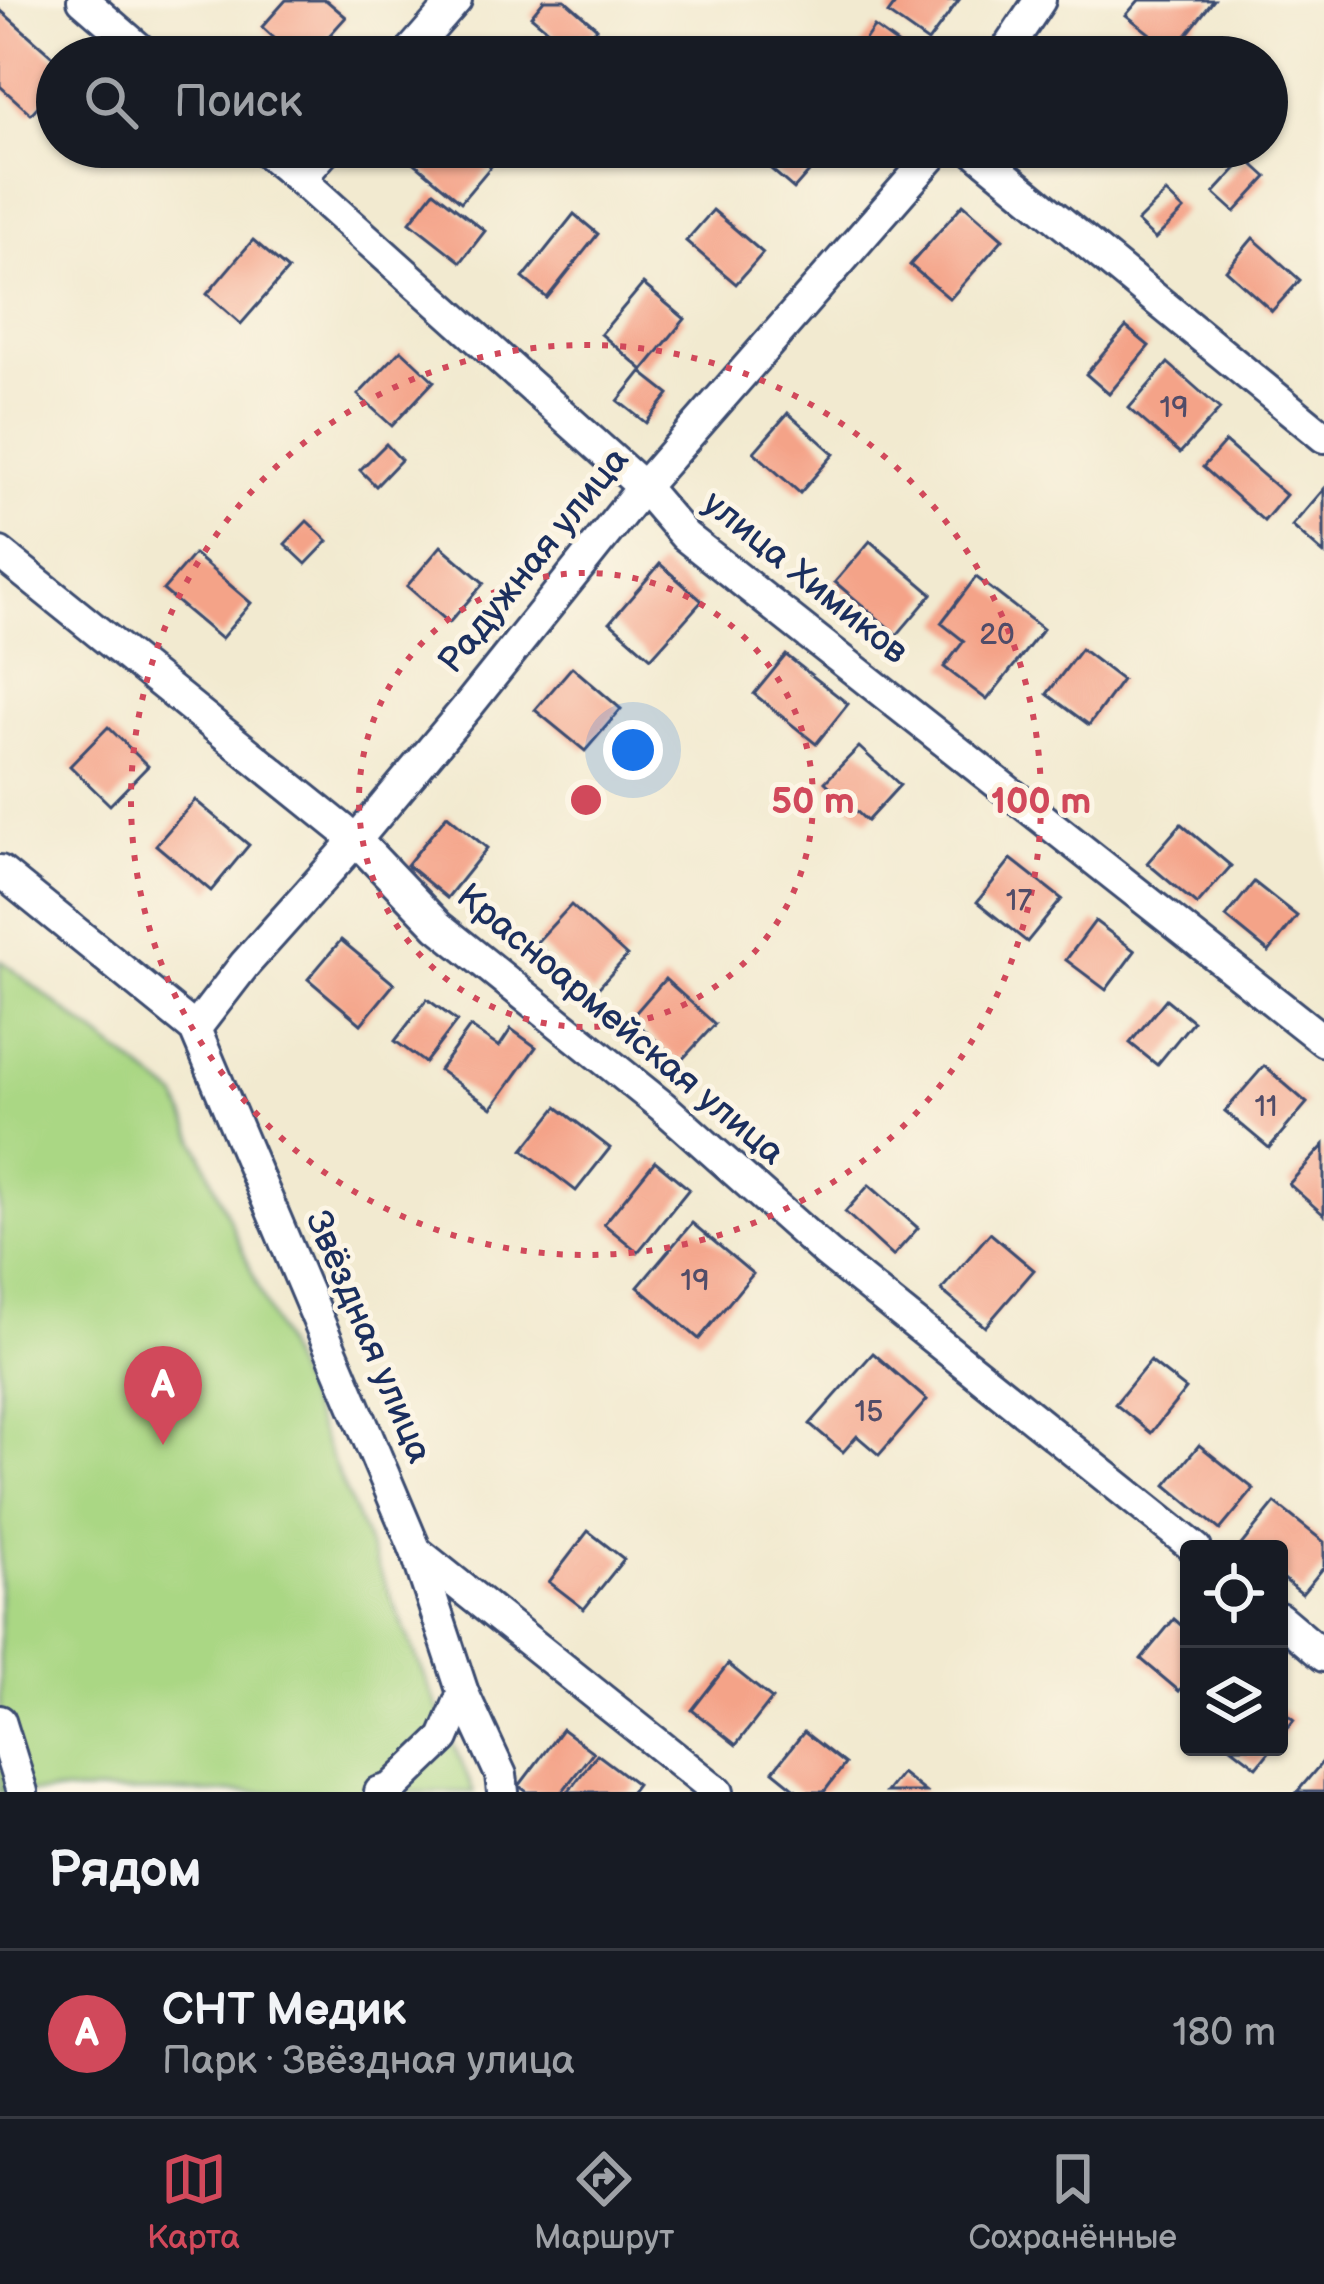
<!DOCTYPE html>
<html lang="ru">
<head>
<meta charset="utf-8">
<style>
	:root { --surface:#171b24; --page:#242831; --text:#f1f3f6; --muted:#9ea1a6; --line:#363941; --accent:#d1495b }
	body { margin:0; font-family:"Balsamiq Sans",sans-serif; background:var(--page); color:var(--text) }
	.controls { position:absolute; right:36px; bottom:36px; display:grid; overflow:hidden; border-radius:12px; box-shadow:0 3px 9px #0004 }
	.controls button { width:108px; height:108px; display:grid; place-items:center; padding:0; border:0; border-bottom:3px solid var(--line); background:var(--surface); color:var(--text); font:60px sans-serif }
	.you { position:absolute; left:633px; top:750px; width:42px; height:42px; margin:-30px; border:9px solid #fff; border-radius:50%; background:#1a73e8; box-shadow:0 0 0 18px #1a73e833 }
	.badge { display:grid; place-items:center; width:78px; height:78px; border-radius:50%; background:var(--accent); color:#fff; font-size:39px; font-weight:700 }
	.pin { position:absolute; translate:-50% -99px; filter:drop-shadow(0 3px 6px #0008) }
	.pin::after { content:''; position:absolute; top:63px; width:42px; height:36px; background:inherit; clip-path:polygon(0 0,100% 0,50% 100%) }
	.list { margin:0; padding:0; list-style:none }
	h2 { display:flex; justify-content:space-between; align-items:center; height:156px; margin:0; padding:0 48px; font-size:51px }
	h2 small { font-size:39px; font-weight:400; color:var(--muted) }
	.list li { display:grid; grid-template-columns:78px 1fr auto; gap:36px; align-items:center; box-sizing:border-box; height:168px; padding:0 48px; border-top:3px solid var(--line) }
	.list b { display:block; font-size:45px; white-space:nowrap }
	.list p { margin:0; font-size:39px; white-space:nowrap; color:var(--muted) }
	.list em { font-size:39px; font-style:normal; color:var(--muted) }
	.icon { flex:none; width:66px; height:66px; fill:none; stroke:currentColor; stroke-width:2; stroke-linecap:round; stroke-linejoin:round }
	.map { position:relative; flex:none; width:1324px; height:1792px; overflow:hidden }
	.search { position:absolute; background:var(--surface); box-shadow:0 3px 9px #0004; left:36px; right:36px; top:36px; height:132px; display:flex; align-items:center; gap:30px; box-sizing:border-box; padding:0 42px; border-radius:66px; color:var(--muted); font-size:45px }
	.sheet { height:324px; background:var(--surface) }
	nav { display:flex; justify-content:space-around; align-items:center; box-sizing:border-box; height:168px; border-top:3px solid var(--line); background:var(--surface); font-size:33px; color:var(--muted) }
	nav a { display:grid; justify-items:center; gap:6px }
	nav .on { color:var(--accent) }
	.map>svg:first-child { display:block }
	.green { fill:#aad784; stroke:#628371; stroke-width:3 }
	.building { fill:#f4a388 }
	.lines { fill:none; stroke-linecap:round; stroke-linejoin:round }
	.minor-casing { stroke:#3b4b6f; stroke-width:36 }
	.minor { stroke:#fff; stroke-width:30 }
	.ring { fill:none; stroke:#d1495b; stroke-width:6; stroke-dasharray:6 12 }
	.labels { text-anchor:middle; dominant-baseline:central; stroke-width:10; stroke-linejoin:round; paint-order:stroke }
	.number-label { font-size:30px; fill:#514c68 }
	.street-label { font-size:36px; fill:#1b2f5e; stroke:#fcf5e5 }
	.centre { fill:#d1495b; stroke:#fcf5e5; stroke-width:6 }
	.ring-label { font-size:36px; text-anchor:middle; font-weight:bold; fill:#d1495b; stroke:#fcf5e5; stroke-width:10; stroke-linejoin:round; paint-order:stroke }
</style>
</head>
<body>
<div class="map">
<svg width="1324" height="1792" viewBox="0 0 1324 1792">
	<rect width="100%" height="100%" fill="#fcf5e5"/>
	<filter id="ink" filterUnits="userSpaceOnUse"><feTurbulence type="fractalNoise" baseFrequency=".00833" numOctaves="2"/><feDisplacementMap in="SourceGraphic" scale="24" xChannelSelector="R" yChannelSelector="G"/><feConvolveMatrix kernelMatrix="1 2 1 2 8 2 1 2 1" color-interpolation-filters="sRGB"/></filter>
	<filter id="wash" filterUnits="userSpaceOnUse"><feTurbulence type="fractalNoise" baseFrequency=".004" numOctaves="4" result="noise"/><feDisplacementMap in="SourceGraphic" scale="48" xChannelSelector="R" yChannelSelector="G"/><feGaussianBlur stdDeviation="2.7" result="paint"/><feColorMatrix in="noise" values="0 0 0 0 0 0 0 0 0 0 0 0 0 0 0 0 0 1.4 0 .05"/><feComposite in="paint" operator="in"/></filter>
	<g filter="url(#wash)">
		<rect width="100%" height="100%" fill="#f2ead0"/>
		<polygon class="green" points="0,960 177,1097 474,1792 0,1792"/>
		<g id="blocks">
			<g class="building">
				<polygon points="286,0 326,0 346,17 310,57 295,57 262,27"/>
				<polygon points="544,0 565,0 597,28 575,53 531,16"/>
				<polygon points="898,0 959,0 928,42 888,14"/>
				<polygon points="1139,0 1214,0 1173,52 1126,15"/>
				<polygon points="0,10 57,60 57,85 31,114 0,86"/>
				<polygon points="874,27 910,53 908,57 853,57"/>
				<polygon points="527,37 551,57 510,57"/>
				<polygon points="410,147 474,147 493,164 461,202 404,154"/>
				<polygon points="766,147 813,147 823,156 794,189 757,157"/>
				<polygon points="1246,158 1267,177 1235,212 1214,193"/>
				<polygon points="434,191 485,231 461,262 410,222"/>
				<polygon points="1166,193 1184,210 1155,239 1137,222"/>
				<polygon points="963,204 1003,239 950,299 910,265"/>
				<polygon points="713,210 763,253 736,284 686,241"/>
				<polygon points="574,214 598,234 547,298 523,278"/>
				<polygon points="1253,238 1300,280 1272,311 1226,270"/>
				<polygon points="253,240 288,270 241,324 207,294"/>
				<polygon points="643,284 685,319 643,370 601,334"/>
				<polygon points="1126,327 1149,346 1109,394 1086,374"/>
				<polygon points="401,350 434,381 392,426 358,395"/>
				<polygon points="1168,363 1220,409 1180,453 1129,408"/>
				<polygon points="641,372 669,394 646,423 618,401"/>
				<polygon points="788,413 834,454 800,493 754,452"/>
				<polygon points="1225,442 1286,495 1264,521 1203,467"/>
				<polygon points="386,444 401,460 376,486 360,470"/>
				<polygon points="1324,489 1324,554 1292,526"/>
				<polygon points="307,521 328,541 306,564 285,544"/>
				<polygon points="870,541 932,594 897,635 835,582"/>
				<polygon points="441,546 484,583 449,623 407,586"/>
				<polygon points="194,554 251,603 221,639 163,590"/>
				<polygon points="660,564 702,601 651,658 610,622"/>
				<polygon points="976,577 1043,629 987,700 944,667 964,641 941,623"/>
				<polygon points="1081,649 1122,680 1089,725 1047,694"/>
				<polygon points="786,655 848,704 816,744 754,694"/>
				<polygon points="572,667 621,709 585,751 535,710"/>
				<polygon points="108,727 148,766 110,805 70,766"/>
				<polygon points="859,747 900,785 867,821 825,782"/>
				<polygon points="195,800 249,845 211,891 156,845"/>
				<polygon points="447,815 487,848 447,898 407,865"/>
				<polygon points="1181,824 1231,866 1197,905 1147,863"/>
				<polygon points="1011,859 1062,899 1027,942 977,902"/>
				<polygon points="1254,882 1297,916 1269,952 1226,917"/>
				<polygon points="571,905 627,956 593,994 536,943"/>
				<polygon points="1095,921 1135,951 1106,990 1066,960"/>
				<polygon points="341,940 394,984 361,1024 308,979"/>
				<polygon points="665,979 715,1024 680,1062 631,1018"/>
				<polygon points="427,999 457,1021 425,1063 395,1041"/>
				<polygon points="1166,999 1193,1021 1157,1065 1130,1043"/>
				<polygon points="470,1027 499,1047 511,1029 536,1047 492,1108 439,1070"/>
				<polygon points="1264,1066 1307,1103 1269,1148 1225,1111"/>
				<polygon points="557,1107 610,1148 576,1191 523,1150"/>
				<polygon points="1324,1145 1324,1215 1289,1184"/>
				<polygon points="655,1161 689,1189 638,1252 604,1224"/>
				<polygon points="869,1185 918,1228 893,1256 845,1212"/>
				<polygon points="692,1223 753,1274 699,1339 638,1287"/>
				<polygon points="990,1233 1034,1270 985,1327 941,1290"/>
				<polygon points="873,1353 927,1400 879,1455 857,1436 843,1452 810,1424"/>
				<polygon points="1150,1361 1186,1389 1151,1433 1115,1404"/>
				<polygon points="1199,1445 1254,1489 1220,1530 1166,1485"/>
				<polygon points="1275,1503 1324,1542 1324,1567 1302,1594 1279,1575 1279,1549 1246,1549 1241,1545"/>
				<polygon points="588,1531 624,1559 584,1609 549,1582"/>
				<polygon points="1174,1619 1189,1632 1189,1678 1179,1691 1141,1659"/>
				<polygon points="728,1664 772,1699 736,1745 692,1710"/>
				<polygon points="1279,1708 1294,1720 1279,1739"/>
				<polygon points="562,1729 593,1752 562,1792 527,1792 519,1786"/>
				<polygon points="804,1732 845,1764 824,1792 799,1792 773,1771"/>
				<polygon points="1231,1747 1273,1747 1257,1767"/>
				<polygon points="597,1754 637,1784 631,1792 568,1792"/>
				<polygon points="1324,1760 1324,1792 1297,1792"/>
				<polygon points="901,1773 925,1792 886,1792"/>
			</g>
		</g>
	</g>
	<g filter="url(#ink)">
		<use href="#blocks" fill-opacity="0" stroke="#3b4b6f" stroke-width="3"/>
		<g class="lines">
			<g class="minor-casing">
				<g id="minor">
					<polyline points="83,0 149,57"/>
					<polyline points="406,57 456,0"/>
					<polyline points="1002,57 1040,0"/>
					<polyline points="261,147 300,179 643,487 685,536 1324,1041"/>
					<polyline points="970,147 1324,437"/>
					<polyline points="300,179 328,147"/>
					<polyline points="0,553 356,840 438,926 662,1106 827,1253 1196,1549"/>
					<polyline points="0,871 195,1029 416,1551 718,1792"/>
					<polyline points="195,1029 245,964 356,840 468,706 643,487 940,147"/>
					<polyline points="416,1551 463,1693 501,1775 503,1792"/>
					<polyline points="1279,1618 1324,1656"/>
					<polyline points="0,1721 22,1792"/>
					<polyline points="380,1792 391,1789 444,1738 463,1693"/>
				</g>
			</g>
			<use href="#minor" class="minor"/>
		</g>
	</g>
	<g class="ring">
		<circle cx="586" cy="800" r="227"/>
		<circle cx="586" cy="800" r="455"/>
	</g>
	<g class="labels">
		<g class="number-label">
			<text x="1174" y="408">19</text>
			<text x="997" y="635">20</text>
			<text x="1019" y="901">17</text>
			<text x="1266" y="1107">11</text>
			<text x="695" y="1281">19</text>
			<text x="869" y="1412">15</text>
		</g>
		<g class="street-label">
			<text transform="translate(534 561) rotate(-51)">Радужная улица</text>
			<text transform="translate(805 578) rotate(39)">улица Химиков</text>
			<text transform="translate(620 1025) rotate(40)">Красноармейская улица</text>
			<text transform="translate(368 1337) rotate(67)">Звёздная улица</text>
		</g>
	</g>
	<circle cx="586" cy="800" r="18" class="centre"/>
	<g class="ring-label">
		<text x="813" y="813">50 m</text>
		<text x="1041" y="813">100 m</text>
	</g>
</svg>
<div class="controls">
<button><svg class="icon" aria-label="locate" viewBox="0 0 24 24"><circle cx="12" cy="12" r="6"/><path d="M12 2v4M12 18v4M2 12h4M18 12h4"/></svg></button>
<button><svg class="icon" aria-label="layers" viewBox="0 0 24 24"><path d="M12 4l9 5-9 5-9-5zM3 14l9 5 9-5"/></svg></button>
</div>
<div class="you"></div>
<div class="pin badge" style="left:163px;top:1445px">A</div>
<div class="search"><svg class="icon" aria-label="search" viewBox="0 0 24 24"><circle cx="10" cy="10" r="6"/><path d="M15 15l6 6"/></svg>Поиск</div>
</div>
<section class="sheet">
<h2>Рядом<small></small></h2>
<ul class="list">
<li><span class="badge">A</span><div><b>СНТ Медик</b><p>Парк · Звёздная улица</p></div><em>180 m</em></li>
</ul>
</section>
<nav>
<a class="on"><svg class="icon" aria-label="map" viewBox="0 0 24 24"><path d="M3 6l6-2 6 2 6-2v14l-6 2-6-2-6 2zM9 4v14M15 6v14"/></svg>Карта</a>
<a><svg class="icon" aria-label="directions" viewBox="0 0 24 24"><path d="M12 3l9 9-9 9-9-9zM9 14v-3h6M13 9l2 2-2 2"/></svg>Маршрут</a>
<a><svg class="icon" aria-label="saved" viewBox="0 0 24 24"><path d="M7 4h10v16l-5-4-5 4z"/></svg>Сохранённые</a>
</nav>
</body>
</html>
